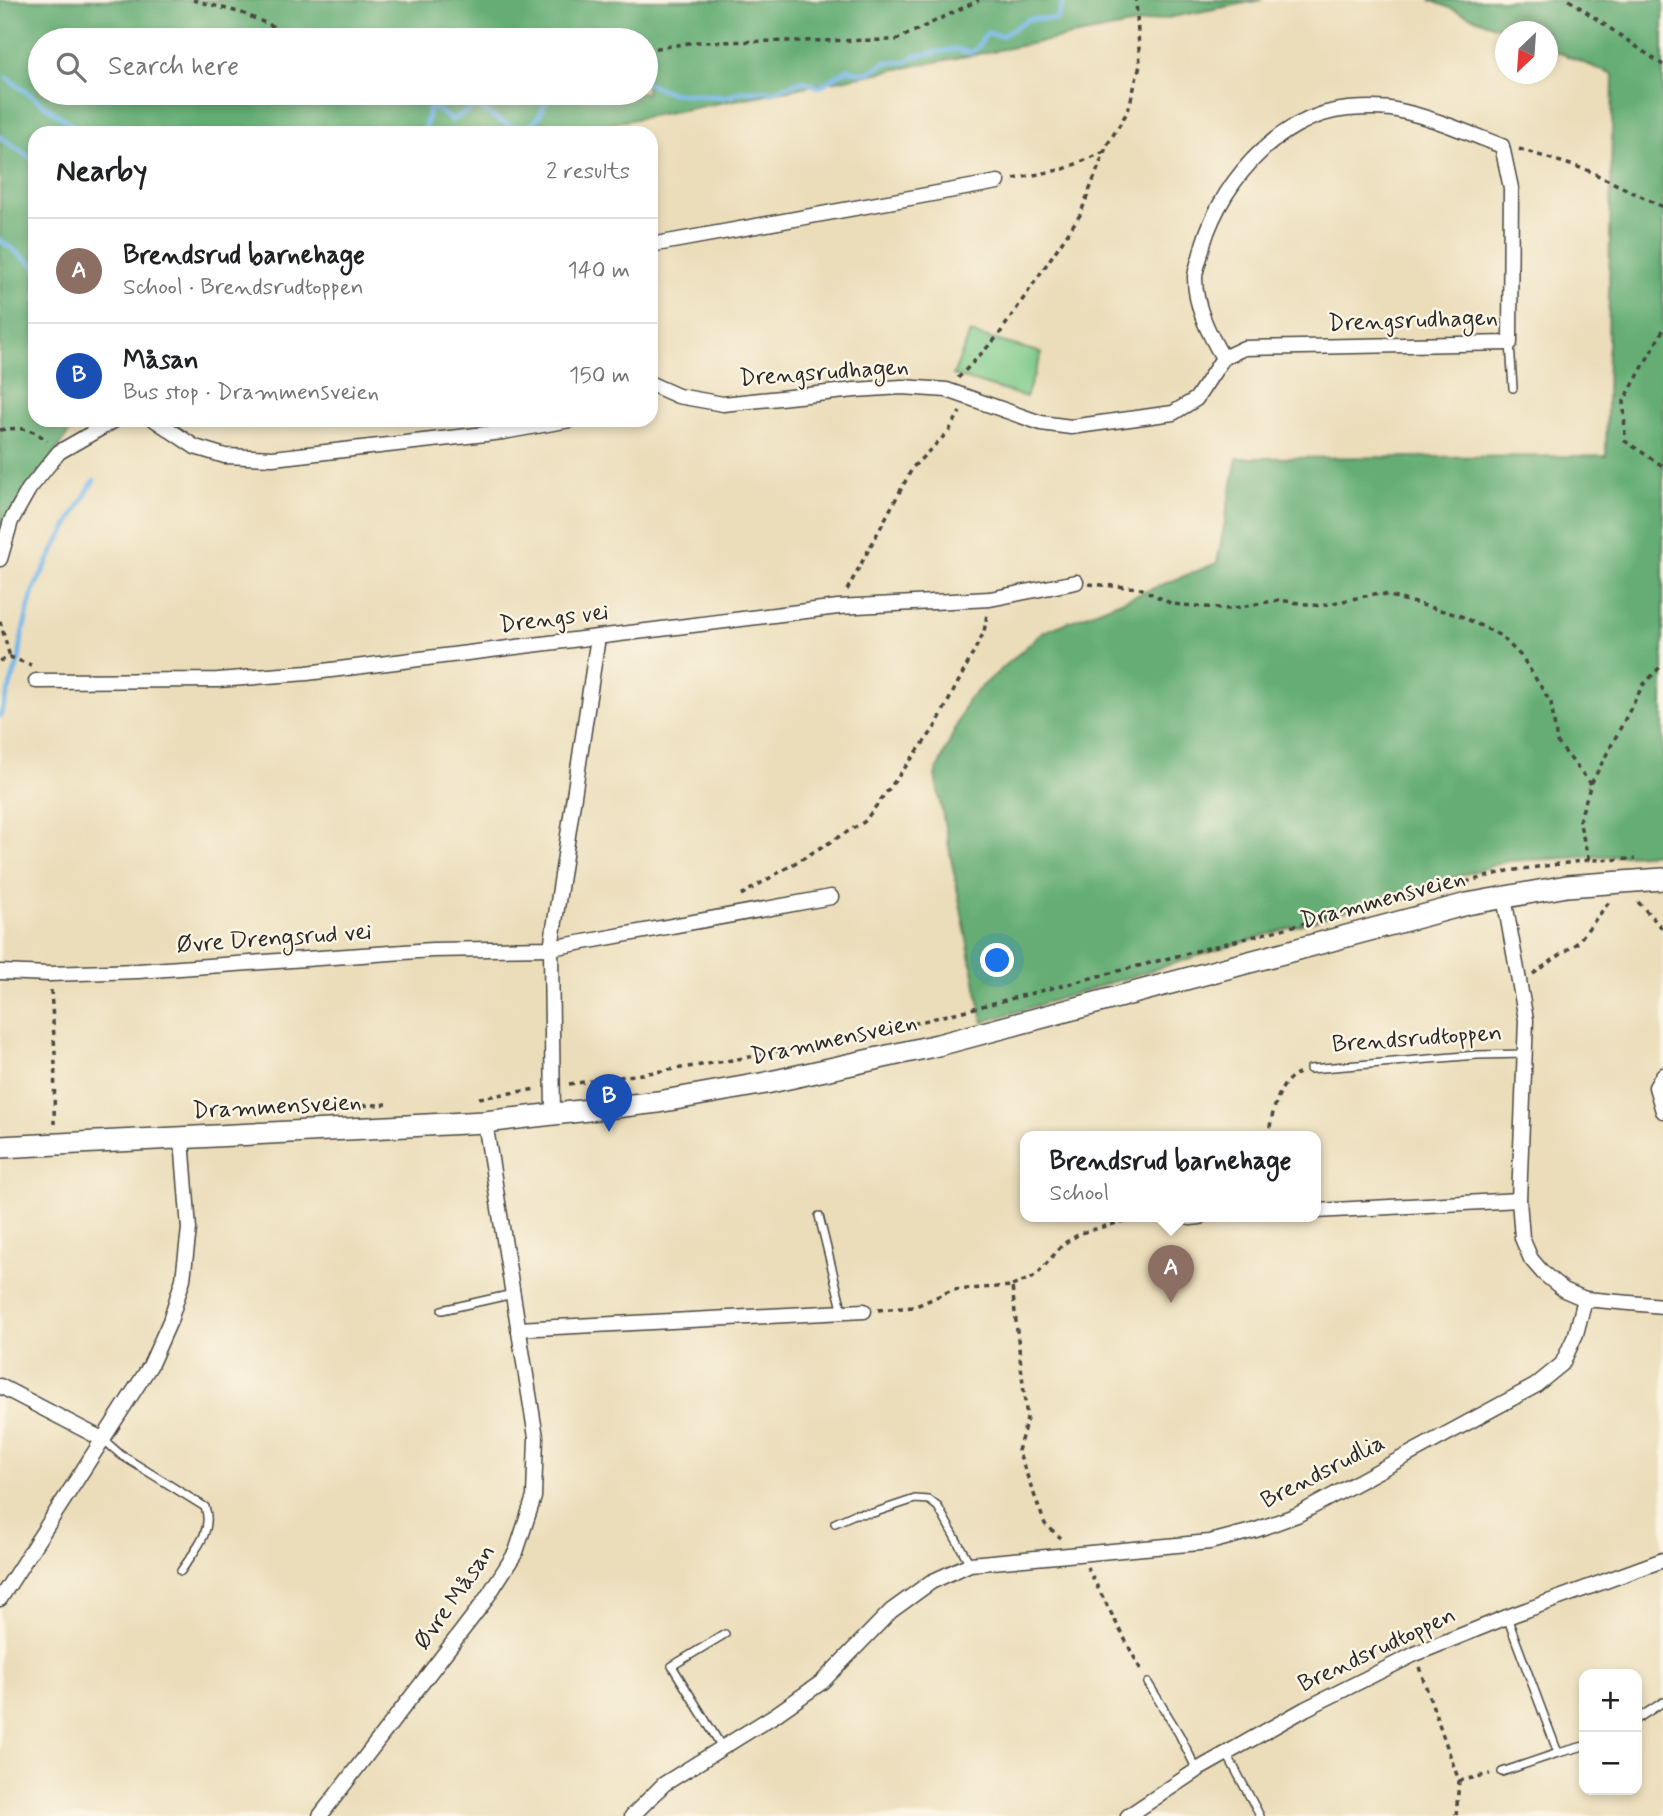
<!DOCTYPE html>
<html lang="en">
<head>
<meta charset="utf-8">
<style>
	:root { --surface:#fff; --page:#f2f2f2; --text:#202124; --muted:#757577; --line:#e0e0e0; --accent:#1f6fb2 }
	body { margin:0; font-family:Mynerve,sans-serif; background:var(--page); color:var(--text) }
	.controls { position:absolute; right:21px; bottom:21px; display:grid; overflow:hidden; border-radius:14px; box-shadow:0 4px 10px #0003 }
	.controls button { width:63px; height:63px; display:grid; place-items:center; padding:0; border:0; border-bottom:2px solid var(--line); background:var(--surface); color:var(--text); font:35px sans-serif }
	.compass { position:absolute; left:1495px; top:21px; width:63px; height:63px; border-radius:50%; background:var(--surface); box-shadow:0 4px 10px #0003; rotate:205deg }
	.you { position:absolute; left:998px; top:961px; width:24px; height:24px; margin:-18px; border:5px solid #fff; border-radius:50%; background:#1a73e8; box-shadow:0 0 0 10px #1a73e833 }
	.badge { display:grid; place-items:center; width:46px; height:46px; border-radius:50%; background:var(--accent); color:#fff; font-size:23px; font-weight:700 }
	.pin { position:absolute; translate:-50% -58px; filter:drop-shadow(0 2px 4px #0008) }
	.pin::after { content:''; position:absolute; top:37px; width:24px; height:21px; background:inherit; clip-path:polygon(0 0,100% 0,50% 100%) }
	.popup { position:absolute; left:1020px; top:1131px; width:301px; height:91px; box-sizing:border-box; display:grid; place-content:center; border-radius:14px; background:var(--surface); filter:drop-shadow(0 2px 5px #0005); font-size:23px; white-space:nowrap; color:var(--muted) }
	.popup b { font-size:26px; color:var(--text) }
	.popup::after { content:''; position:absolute; left:50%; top:100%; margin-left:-14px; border:14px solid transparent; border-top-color:var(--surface) }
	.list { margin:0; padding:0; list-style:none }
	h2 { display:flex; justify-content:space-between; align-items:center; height:91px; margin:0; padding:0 28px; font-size:30px }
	h2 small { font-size:23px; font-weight:400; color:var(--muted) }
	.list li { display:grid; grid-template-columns:46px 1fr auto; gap:21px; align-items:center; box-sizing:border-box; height:105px; padding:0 28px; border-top:2px solid var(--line) }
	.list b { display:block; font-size:26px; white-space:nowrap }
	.list p { margin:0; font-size:23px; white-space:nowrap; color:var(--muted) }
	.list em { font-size:23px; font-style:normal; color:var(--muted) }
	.icon { flex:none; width:38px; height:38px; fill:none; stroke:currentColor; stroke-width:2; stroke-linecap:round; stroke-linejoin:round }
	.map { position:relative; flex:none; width:1663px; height:1816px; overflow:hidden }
	.search { position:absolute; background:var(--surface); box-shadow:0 4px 10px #0003; left:28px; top:28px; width:630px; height:77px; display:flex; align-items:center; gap:18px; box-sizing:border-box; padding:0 24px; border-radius:38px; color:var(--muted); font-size:26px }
	.panel { position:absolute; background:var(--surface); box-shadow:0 4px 10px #0003; left:28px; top:126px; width:630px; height:301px; border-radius:21px }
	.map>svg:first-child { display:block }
	.green { fill:#7cc988; stroke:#547a5a; stroke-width:2 }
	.forest { fill:#65ad74; stroke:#486c50; stroke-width:2; fill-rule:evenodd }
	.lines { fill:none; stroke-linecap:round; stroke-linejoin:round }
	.stream { stroke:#75b7ea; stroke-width:5 }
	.lane-casing { stroke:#484640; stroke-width:10 }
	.street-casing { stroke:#484640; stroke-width:17 }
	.secondary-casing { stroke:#484640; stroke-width:24 }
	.path { stroke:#484640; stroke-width:3.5; stroke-dasharray:5 5; stroke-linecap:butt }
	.lane { stroke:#fff; stroke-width:7 }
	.street { stroke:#fff; stroke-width:14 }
	.secondary { stroke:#fff; stroke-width:21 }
	.labels { text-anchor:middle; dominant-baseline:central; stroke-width:5; stroke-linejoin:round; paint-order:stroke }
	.street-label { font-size:24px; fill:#2b2b2b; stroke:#fcf5e5 }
</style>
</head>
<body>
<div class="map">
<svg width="1663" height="1816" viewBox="0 0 1663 1816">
	<rect width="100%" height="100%" fill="#fcf5e5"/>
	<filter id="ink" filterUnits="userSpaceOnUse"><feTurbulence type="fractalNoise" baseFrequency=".0143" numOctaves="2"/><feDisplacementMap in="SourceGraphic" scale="14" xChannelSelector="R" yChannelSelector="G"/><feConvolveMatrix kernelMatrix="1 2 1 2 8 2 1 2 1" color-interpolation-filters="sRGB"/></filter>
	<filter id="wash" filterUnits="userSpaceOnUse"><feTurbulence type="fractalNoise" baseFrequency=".00686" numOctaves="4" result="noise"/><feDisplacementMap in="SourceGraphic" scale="28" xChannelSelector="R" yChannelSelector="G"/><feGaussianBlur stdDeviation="1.57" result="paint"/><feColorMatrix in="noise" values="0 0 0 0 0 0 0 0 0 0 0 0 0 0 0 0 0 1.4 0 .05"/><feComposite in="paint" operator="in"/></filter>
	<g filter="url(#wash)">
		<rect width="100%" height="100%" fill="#ebddb9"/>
		<polygon class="green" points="970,333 1042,353 1026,397 953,375"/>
		<g class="forest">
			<path d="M0,0H1262L561,133H35V420H78L5,522L0,539ZM40,40H646V93H40Z"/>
			<polygon points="1430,0 1663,0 1663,853 1508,861 983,1022 935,775 968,699 1043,632 1217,563 1237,458 1606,456 1613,75 1548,48 1548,32 1507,31"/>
		</g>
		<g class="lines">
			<g class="stream">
				<polyline points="7,78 83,133"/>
				<path d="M646,83L672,93L726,97L743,91H775L802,81L819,87L848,69C864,76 873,73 885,62H906L915,56L956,49L970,53L977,48L987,33L1002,36L1029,19H1057L1064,0"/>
				<polyline points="593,93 596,97 609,98 614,93"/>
				<path d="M424,133L430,105L452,120L476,106C491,115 521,140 537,119C543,112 546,101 549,93"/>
				<polyline points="0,137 35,161"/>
				<polyline points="0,240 35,266"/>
				<polyline points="0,716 19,660 22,635 33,591 57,544 94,480"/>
			</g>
		</g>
	</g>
	<g filter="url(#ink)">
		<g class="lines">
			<g class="lane-casing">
				<g id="lane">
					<polyline points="1510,343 1513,388"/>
					<polyline points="1310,1069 1477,1055 1526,1054"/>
					<polyline points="819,1216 843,1313"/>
					<polyline points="442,1310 513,1294"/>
					<path d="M104,1440L121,1455L205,1507C214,1532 194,1551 181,1571"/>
					<polyline points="835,1523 855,1514 873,1513 915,1499 929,1500 938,1507 970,1564"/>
					<polyline points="1148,1683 1179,1734 1197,1770"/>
					<polyline points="1637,1719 1663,1702"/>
					<polyline points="722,1747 672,1666 725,1634"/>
					<polyline points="1558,1753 1584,1746"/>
					<polyline points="1227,1754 1260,1816"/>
					<polyline points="1502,1772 1558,1753 1507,1617"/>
				</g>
			</g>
			<g class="street-casing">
				<g id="street">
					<polyline points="651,245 998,182"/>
					<path d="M651,384L678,396L723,404L855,390L902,387L947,390L1041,423L1071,427L1173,413L1196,399L1223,358L1244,348L1510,343L1511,188L1502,146C1468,133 1432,117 1396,110C1382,107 1363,108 1348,109C1276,115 1214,190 1200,257C1198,264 1195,272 1195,278C1195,307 1209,334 1223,358"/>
					<polyline points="155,420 195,447 225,456 273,458 503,432 570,420"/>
					<polyline points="0,559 11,521 29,489 59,452 115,420"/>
					<polyline points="36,681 218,680 307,673 838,607 990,599 1076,582"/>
					<polyline points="1504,897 1526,1020 1519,1200 1522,1238 1531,1259 1543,1273 1564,1290 1585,1299 1663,1306"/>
					<polyline points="0,972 50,974 138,971 432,950 551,948 831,897"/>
					<polyline points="1663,1075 1656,1087 1663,1111"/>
					<polyline points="553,1115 551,948 598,637"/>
					<polyline points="1316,1211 1519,1200"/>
					<polyline points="1190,1218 1200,1217"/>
					<polyline points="518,1329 864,1311"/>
					<polyline points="0,1386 104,1440"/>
					<polyline points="0,1599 150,1366 170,1321 183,1279 189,1229 182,1139"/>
					<polyline points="320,1816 484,1602 516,1552 534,1497 536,1437 485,1122"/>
					<polyline points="632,1816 664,1784 775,1715 822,1682 891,1611 931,1582 970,1564 1210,1542 1256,1530 1297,1515 1535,1386 1562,1364 1576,1334 1585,1299"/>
					<polyline points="1128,1816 1197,1770 1305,1709 1415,1654 1507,1617 1663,1560"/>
				</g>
			</g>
			<g class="secondary-casing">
				<polyline id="secondary" points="0,1147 485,1122 658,1102 766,1083 938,1045 1467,904 1567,886 1663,879"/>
			</g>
			<g class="path">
				<polyline points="193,0 242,13 304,40"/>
				<polyline points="1569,0 1663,65"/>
				<polyline points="646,50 695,42 896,40 979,0"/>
				<polyline points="1519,149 1587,170 1663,207"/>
				<polyline points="1014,179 1064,169 1104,152"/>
				<polyline points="1663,330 1624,401 1625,441 1663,466"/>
				<polyline points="958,378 998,336 1080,215 1107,145 1128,111 1140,65 1136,0"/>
				<path d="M0,430C19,427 33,428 47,441"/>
				<polyline points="1089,584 1140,588 1172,604 1229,609 1279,600 1320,606 1379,593 1461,616 1501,636 1522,657 1551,703 1557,742 1591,784"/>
				<polyline points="847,590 913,467 949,431 960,412"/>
				<polyline points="0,621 10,657"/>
				<polyline points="0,661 10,657 31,665"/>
				<polyline points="1589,860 1579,821 1591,784 1643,685 1663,664"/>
				<polyline points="741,895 864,822 934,729 984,632 987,614"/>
				<polyline points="1638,902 1663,929"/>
				<polyline points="1533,974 1577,943 1610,901"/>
				<polyline points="51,990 55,1053 54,1124"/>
				<path d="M569,1084C674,1070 778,1054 881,1032L1508,871L1589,860L1635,859"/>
				<polyline points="479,1098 536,1089"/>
				<polyline points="303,1110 387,1104"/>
				<path d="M1268,1137C1272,1117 1277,1081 1299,1073"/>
				<polyline points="1012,1286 1036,1276 1063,1244 1081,1233 1128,1220 1174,1218"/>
				<polyline points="878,1310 914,1307 952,1290 1012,1286 1027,1419 1018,1451 1045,1524 1061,1538"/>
				<polyline points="1087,1567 1142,1672"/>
				<polyline points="1419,1667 1459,1781 1456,1816"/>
				<polyline points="1459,1781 1490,1774"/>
			</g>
			<use href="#lane" class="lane"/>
			<use href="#street" class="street"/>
			<use href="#secondary" class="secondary"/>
		</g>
	</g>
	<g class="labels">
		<g class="street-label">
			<text transform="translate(1413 321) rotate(-2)">Drengsrudhagen</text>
			<text transform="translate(824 373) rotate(-4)">Drengsrudhagen</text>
			<text transform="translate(554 619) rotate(-7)">Drengs vei</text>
			<text transform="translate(1383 900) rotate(-15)">Drammensveien</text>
			<text transform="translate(274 939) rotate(-4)">Øvre Drengsrud vei</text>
			<text transform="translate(1417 1039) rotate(-4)">Brendsrudtoppen</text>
			<text transform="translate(834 1040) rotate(-12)">Drammensveien</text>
			<text transform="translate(277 1107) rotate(-3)">Drammensveien</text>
			<text transform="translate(1323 1472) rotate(-27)">Brendsrudlia</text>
			<text transform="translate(455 1597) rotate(-55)">Øvre Måsan</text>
			<text transform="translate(1377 1650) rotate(-25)">Brendsrudtoppen</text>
		</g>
	</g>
</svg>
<div class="controls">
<button>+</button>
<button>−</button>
</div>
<svg class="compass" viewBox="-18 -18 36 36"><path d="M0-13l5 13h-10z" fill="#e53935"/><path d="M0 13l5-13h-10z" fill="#757577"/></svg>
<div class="you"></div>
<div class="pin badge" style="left:1171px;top:1303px;background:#8d6e63">A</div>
<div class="popup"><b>Brendsrud barnehage</b>School</div>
<div class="pin badge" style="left:609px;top:1132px;background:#1a4fb4">B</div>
<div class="search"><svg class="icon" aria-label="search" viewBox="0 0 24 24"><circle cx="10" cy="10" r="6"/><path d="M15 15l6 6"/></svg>Search here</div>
<section class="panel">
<h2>Nearby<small>2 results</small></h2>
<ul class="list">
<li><span class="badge" style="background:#8d6e63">A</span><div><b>Brendsrud barnehage</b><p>School · Brendsrudtoppen</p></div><em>140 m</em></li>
<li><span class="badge" style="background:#1a4fb4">B</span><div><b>Måsan</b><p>Bus stop · Drammensveien</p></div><em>150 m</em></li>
</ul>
</section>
</div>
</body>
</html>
